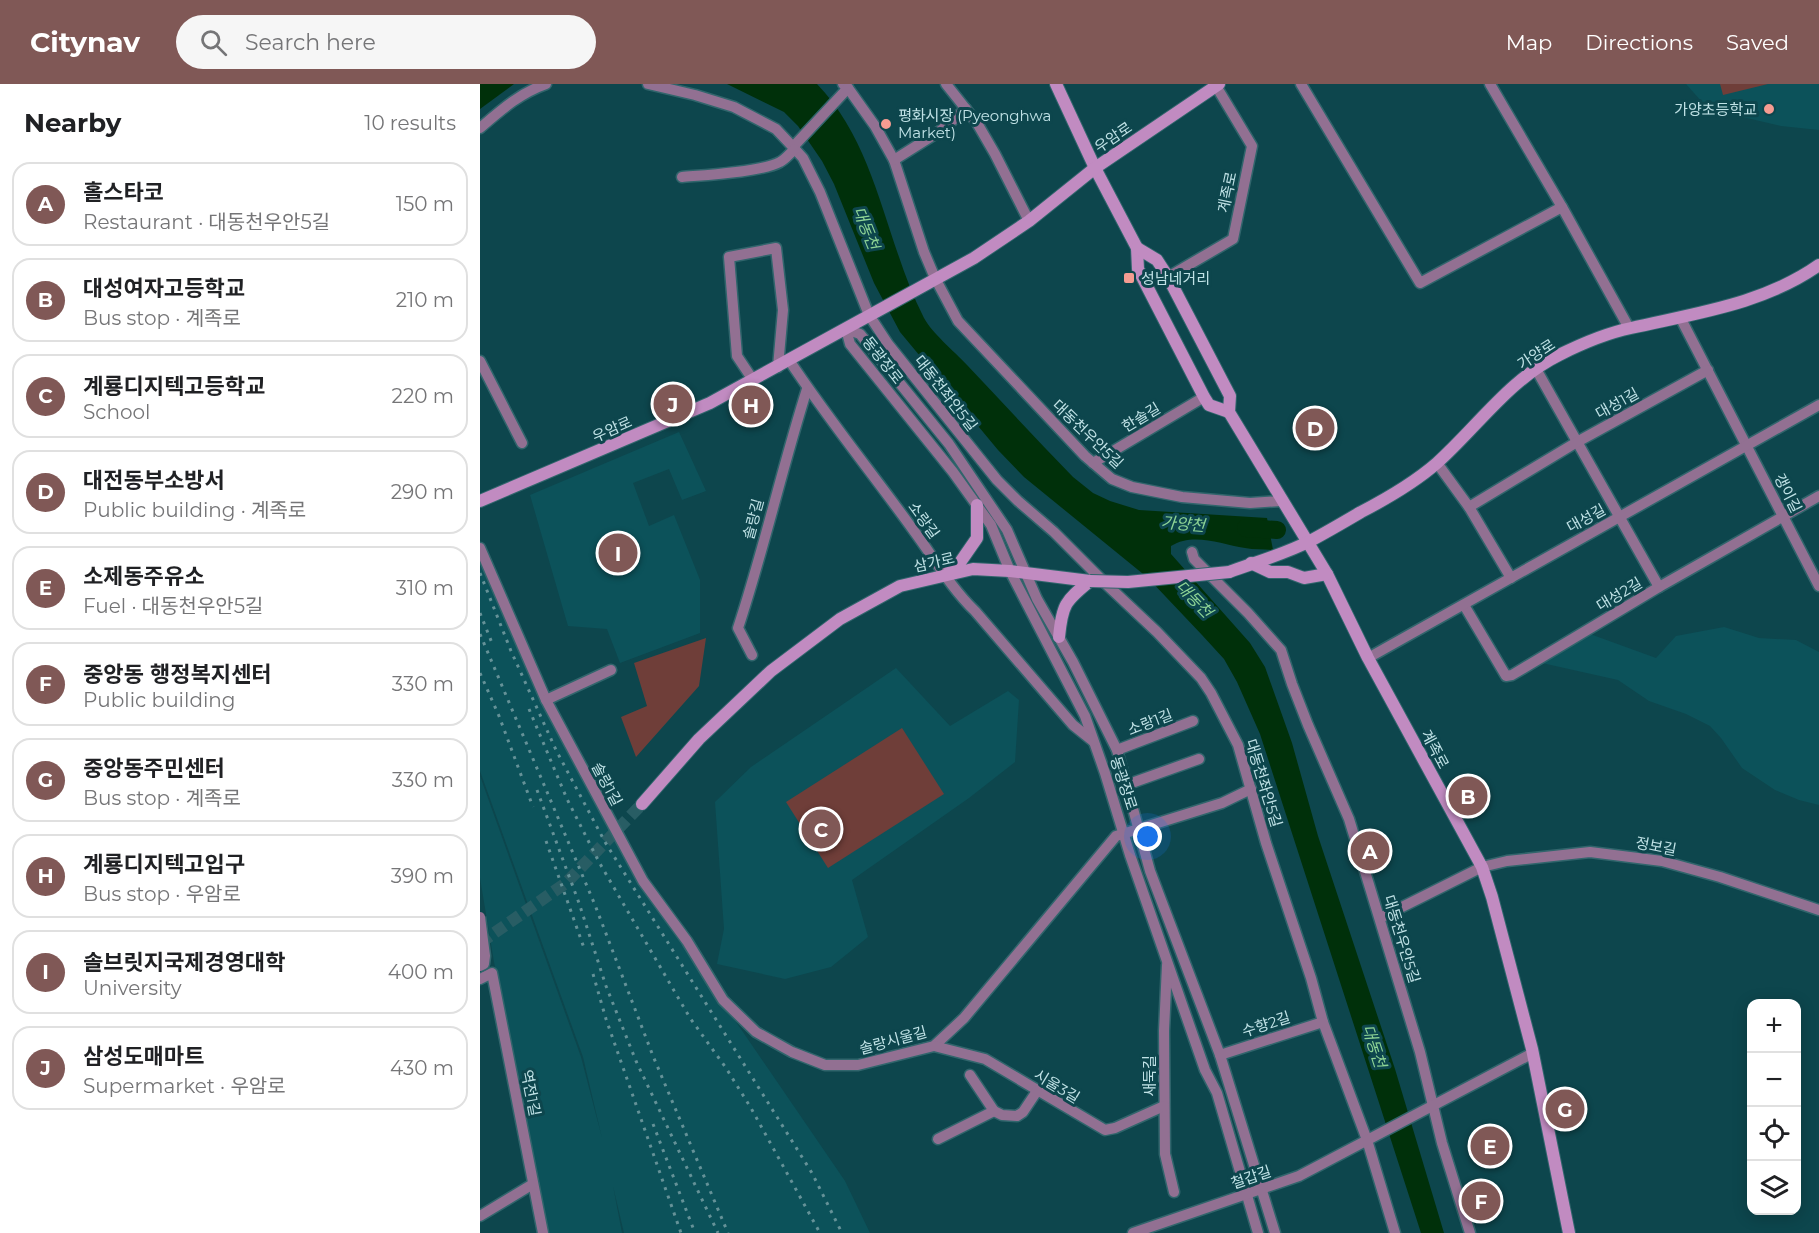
<!DOCTYPE html>
<html lang="en">
<head>
<meta charset="utf-8">
<style>
	:root { --surface:#fff; --page:#f6f6f6; --text:#202124; --muted:#757577; --line:#e0e0e0; --accent:#805856 }
	body { margin:0; font-family:Montserrat,"Noto Sans KR",sans-serif; background:var(--page); color:var(--text) }
	.controls { position:absolute; right:18px; bottom:18px; display:grid; overflow:hidden; border-radius:12px; box-shadow:0 3px 15px #0003 }
	.controls button { width:54px; height:54px; display:grid; place-items:center; padding:0; border:0; border-bottom:2px solid var(--line); background:var(--surface); color:var(--text); font:30px sans-serif }
	.you { position:absolute; left:668px; top:753px; width:21px; height:21px; margin:-15px; border:4px solid #fff; border-radius:50%; background:#1a73e8; box-shadow:0 0 0 9px #1a73e833 }
	.badge { display:grid; place-items:center; width:39px; height:39px; border-radius:50%; background:var(--accent); color:#fff; font-size:20px; font-weight:700 }
	.pin { position:absolute; translate:-50% -50%; border:3px solid #fff; box-shadow:0 2px 6px #0006 }
	.list { margin:0; padding:0; list-style:none }
	h2 { display:flex; justify-content:space-between; align-items:center; height:78px; margin:0; padding:0 24px; font-size:26px }
	h2 small { font-size:20px; font-weight:400; color:var(--muted) }
	.list li { display:grid; grid-template-columns:39px 1fr auto; gap:18px; align-items:center; box-sizing:border-box; height:84px; margin:0 12px 12px; padding:0 12px; border:2px solid var(--line); border-radius:18px }
	.list b { display:block; font-size:22px; white-space:nowrap }
	.list p { margin:0; font-size:20px; white-space:nowrap; color:var(--muted) }
	.list em { font-size:20px; font-style:normal; color:var(--muted) }
	.icon { flex:none; width:33px; height:33px; fill:none; stroke:currentColor; stroke-width:2; stroke-linecap:round; stroke-linejoin:round }
	.map { position:relative; flex:none; width:1339px; height:1149px; overflow:hidden }
	header { display:flex; align-items:center; gap:36px; box-sizing:border-box; height:84px; padding:0 30px; background:var(--accent); color:#fff }
	header strong { font-size:28px }
	nav { display:flex; gap:33px; margin-inline-start:auto; font-size:21px }
	.search { width:420px; height:54px; background:var(--page); display:flex; align-items:center; gap:15px; box-sizing:border-box; padding:0 21px; border-radius:33px; color:var(--muted); font-size:22px }
	main { display:flex }
	aside { flex:1; background:var(--surface) }
	.map>svg:first-child { display:block }
	.built { fill:#0c525a }
	.green { fill:#6f3e39 }
	.water { fill:#00300a }
	.lines { fill:none; stroke-linecap:round; stroke-linejoin:round }
	.river { stroke:#00300a; stroke-width:18 }
	.secondary-tunnel { stroke:#285d64; stroke-width:12; stroke-dasharray:12 6; stroke-linecap:butt }
	.street-casing { stroke:#31656c; stroke-width:13 }
	.secondary-casing { stroke:#31656c; stroke-width:14 }
	.street { stroke:#927092; stroke-width:10 }
	.secondary { stroke:#c18bc1; stroke-width:12 }
	.rail { stroke:#659298; stroke-width:3; stroke-dasharray:3 6; stroke-linecap:butt }
	.street-bridge-casing { stroke:#31656c; stroke-width:13; stroke-linecap:butt }
	.secondary-bridge-casing { stroke:#31656c; stroke-width:14; stroke-linecap:butt }
	.street-bridge { stroke:#927092; stroke-width:10 }
	.secondary-bridge { stroke:#c18bc1; stroke-width:12 }
	.poi-dot { fill:#f59c92; stroke:#0d464d; stroke-width:2 }
	.labels { text-anchor:middle; dominant-baseline:central; stroke-width:6; stroke-linejoin:round; paint-order:stroke }
	.poi-label { font-size:15px; fill:#c0e2e6; stroke:#0d464d; text-anchor:start }
	.street-label { font-size:15px; fill:#c0e2e6; stroke:#0d464d }
	.water-label { font-size:16px; font-style:italic; fill:#8ed495; stroke:#0d464d }
</style>
</head>
<body>
<header>
<strong>Citynav</strong>
<div class="search"><svg class="icon" aria-label="search" viewBox="0 0 24 24"><circle cx="10" cy="10" r="6"/><path d="M15 15l6 6"/></svg>Search here</div>
<nav><a>Map</a><a>Directions</a><a>Saved</a></nav>
</header>
<main>
<aside>
<h2>Nearby<small>10 results</small></h2>
<ul class="list">
<li><span class="badge">A</span><div><b>홀스타코</b><p>Restaurant · 대동천우안5길</p></div><em>150 m</em></li>
<li><span class="badge">B</span><div><b>대성여자고등학교</b><p>Bus stop · 계족로</p></div><em>210 m</em></li>
<li><span class="badge">C</span><div><b>계룡디지텍고등학교</b><p>School</p></div><em>220 m</em></li>
<li><span class="badge">D</span><div><b>대전동부소방서</b><p>Public building · 계족로</p></div><em>290 m</em></li>
<li><span class="badge">E</span><div><b>소제동주유소</b><p>Fuel · 대동천우안5길</p></div><em>310 m</em></li>
<li><span class="badge">F</span><div><b>중앙동 행정복지센터</b><p>Public building</p></div><em>330 m</em></li>
<li><span class="badge">G</span><div><b>중앙동주민센터</b><p>Bus stop · 계족로</p></div><em>330 m</em></li>
<li><span class="badge">H</span><div><b>계룡디지텍고입구</b><p>Bus stop · 우암로</p></div><em>390 m</em></li>
<li><span class="badge">I</span><div><b>솔브릿지국제경영대학</b><p>University</p></div><em>400 m</em></li>
<li><span class="badge">J</span><div><b>삼성도매마트</b><p>Supermarket · 우암로</p></div><em>430 m</em></li>
</ul>
</aside>
<div class="map">
<svg width="1339" height="1149" viewBox="0 0 1339 1149">
	<rect width="100%" height="100%" fill="#0d464d"/>
	<g class="built">
		<polygon points="1206,0 1339,0 1339,46 1301,42 1254,31 1222,18"/>
		<polygon points="199,348 226,407 202,416 189,385 153,399 169,442 194,431 220,496 220,549 140,579 127,545 88,542 50,411"/>
		<polygon points="0,472 152,786 365,1097 390,1149 144,1149 133,1102 142,1149 69,1149 14,878 0,794 0,692 101,973 122,1054 103,973 0,687"/>
		<polygon points="1244,543 1279,554 1316,556 1339,568 1339,721 1319,716 1295,706 1262,684 1241,654 1230,642 1206,630 1169,617 1138,596 1062,579 1110,550 1176,574 1196,552"/>
		<polygon points="416,584 470,642 528,607 539,616 535,678 489,714 372,796 388,853 351,883 305,895 237,880 244,845 235,718 271,683"/>
	</g>
	<g class="green">
		<polygon points="1240,0 1288,0 1243,11"/>
		<polygon points="226,554 219,602 156,673 141,633 167,622 154,579"/>
		<polygon points="422,644 464,710 348,784 306,718"/>
	</g>
	<g class="water">
		<polygon points="0,0 34,0 0,25"/>
		<path d="M247,0H337C398,63 405,158 444,234C452,249 474,267 487,281C522,318 557,356 593,393L613,409L630,417L659,426L787,434L793,466C784,465 774,466 765,464C741,460 713,448 691,462V470L770,559L785,583L812,659L838,752L915,985L964,1149H941L780,650L757,598L744,575L722,551L668,494L544,393L518,366L420,248L394,199L354,100L342,77L318,42L304,28Z"/>
	</g>
	<g class="lines">
		<polyline class="river" points="766,444 797,446"/>
		<polyline class="secondary-tunnel" points="0,859 86,799 162,720"/>
		<g class="street-casing">
			<g id="street">
				<polyline points="168,0 215,11 254,23 296,45 313,63 323,74 340,108 389,231 408,260 517,396 538,417 574,448 625,499 677,548 721,594 731,609 758,661 786,759 831,894 843,938 887,1056 915,1149"/>
				<polyline points="363,0 368,4 395,42 414,76 444,168 455,194 478,237 605,372 632,395 652,403 702,413 770,419 801,417"/>
				<polyline points="466,0 497,39 515,70 549,137"/>
				<polyline points="821,0 940,199 1082,123"/>
				<polyline points="1010,0 1082,123 1149,244"/>
				<path d="M0,44C21,26 40,9 66,0"/>
				<polyline points="313,63 368,4"/>
				<polyline points="414,76 460,47 486,25"/>
				<path d="M202,93C225,91 282,88 300,78C306,75 310,69 315,65"/>
				<polyline points="688,193 753,155 772,62 736,2"/>
				<polyline points="1200,233 1339,502"/>
				<polyline points="366,245 380,250 469,360 527,446 557,515 593,578 637,666 670,787 740,971 795,1149"/>
				<polyline points="366,245 370,260 473,388 511,441 530,487 605,632 625,689 650,771 725,986 737,1009 778,1149"/>
				<path d="M309,276C348,335 393,390 434,447C454,474 471,504 495,527L593,641L613,657"/>
				<polyline points="0,277 42,359"/>
				<polyline points="1056,285 1179,503"/>
				<polyline points="273,296 257,272 249,173 296,164 303,226 298,283"/>
				<polyline points="613,379 724,313"/>
				<polyline points="957,379 989,423 1031,494"/>
				<polyline points="989,423 1097,358 1228,286"/>
				<polyline points="0,464 66,616 163,797 207,857 243,916 276,948 312,968 345,981 378,981 454,962 484,934 636,752 742,719 771,705"/>
				<polyline points="712,468 714,475 768,529 801,566 812,600 828,641 869,735 940,968 962,1059 990,1149"/>
				<polyline points="984,521 1026,592 1032,591 1179,503 1339,412"/>
				<path d="M272,571L258,544C284,465 302,384 327,305"/>
				<polyline points="888,574 1339,321"/>
				<polyline points="66,616 131,586"/>
				<polyline points="637,666 713,637"/>
				<polyline points="646,701 719,675"/>
				<polyline points="900,834 1002,783 1027,777 1110,768 1182,777 1240,793 1339,826"/>
				<polyline points="687,881 684,947 685,1070 694,1108"/>
				<polyline points="0,895 12,889 63,1149"/>
				<polyline points="454,962 505,975 625,1046 635,1044 684,1022"/>
				<polyline points="740,971 843,938"/>
				<polyline points="490,991 514,1027 522,1031 537,1032 543,1028 557,1007"/>
				<polyline points="458,1055 514,1027"/>
				<polyline points="0,1132 53,1100"/>
				<polyline points="653,1149 819,1092 1053,969"/>
			</g>
		</g>
		<g class="secondary-casing">
			<g id="secondary">
				<polyline points="576,0 615,84 657,164 658,185 724,313 729,321 749,328"/>
				<polyline points="657,164 677,176 688,193 750,312 749,328 847,490 888,574 1002,783 1012,813 1052,965 1089,1149"/>
				<polyline points="0,417 230,319 494,174 549,137 615,84 739,0"/>
				<polyline points="771,479 790,488 808,488 824,494 847,490"/>
				<polyline points="469,488 479,480 497,454 497,421"/>
				<path d="M749,488C776,478 805,470 830,457C847,448 864,438 881,428C908,414 934,399 957,379C997,343 1030,295 1079,271C1101,260 1127,249 1151,244C1216,229 1284,220 1339,181"/>
				<path d="M579,553C582,521 585,517 610,497"/>
				<polyline points="162,720 219,655 291,587 360,535 420,502 493,485 530,487 610,497"/>
			</g>
		</g>
		<use href="#street" class="street"/>
		<use href="#secondary" class="secondary"/>
		<g class="rail">
			<polyline points="0,489 31,567 76,666 125,758 332,1089 362,1149"/>
			<polyline points="0,529 12,559"/>
			<polyline points="0,550 115,821 173,972 248,1149"/>
			<polyline points="0,589 19,632 53,723"/>
			<polyline points="49,625 87,715 119,778 210,934 246,984 271,1024 340,1149"/>
			<polyline points="57,706 99,819 126,902 156,977 238,1149"/>
			<polyline points="66,757 104,864"/>
			<polyline points="113,890 126,935 201,1149"/>
			<polyline points="173,1040 215,1149"/>
		</g>
		<g class="street-bridge-casing">
			<polyline id="street-bridge" points="0,833 5,872 4,880 0,882"/>
		</g>
		<g class="secondary-bridge-casing">
			<polyline id="secondary-bridge" points="610,497 648,498 749,488"/>
		</g>
		<use href="#street-bridge" class="street-bridge"/>
		<use href="#secondary-bridge" class="secondary-bridge"/>
	</g>
	<g class="poi-dot">
		<circle cx="1289" cy="25" r="6"/>
		<circle cx="406" cy="40" r="6"/>
		<rect x="643" y="188" width="12" height="12" rx="3"/>
	</g>
	<g class="labels">
		<g class="poi-label">
			<text x="1277" y="25" text-anchor="end">가양초등학교</text>
			<text x="418" y="31">평화시장 (Pyeonghwa<tspan x="418" dy="17">Market)</tspan></text>
			<text x="661" y="194">성남네거리</text>
		</g>
		<g class="street-label">
			<text transform="translate(633 53) rotate(-34)">우암로</text>
			<text transform="translate(747 108) rotate(-78)">계족로</text>
			<text transform="translate(1056 270) rotate(-33)">가양로</text>
			<text transform="translate(403 276) rotate(52)">동광장로</text>
			<text transform="translate(466 309) rotate(52)">대동천좌안5길</text>
			<text transform="translate(1137 319) rotate(-29)">대성1길</text>
			<text transform="translate(661 333) rotate(-31)">한솔길</text>
			<text transform="translate(132 345) rotate(-24)">우암로</text>
			<text transform="translate(608 350) rotate(44)">대동천우안5길</text>
			<text transform="translate(1308 409) rotate(63)">갱이길</text>
			<text transform="translate(1106 434) rotate(-29)">대성길</text>
			<text transform="translate(273 435) rotate(-75)">솔랑길</text>
			<text transform="translate(444 436) rotate(54)">소랑길</text>
			<text transform="translate(454 478) rotate(-13)">삼가로</text>
			<text transform="translate(1139 510) rotate(-31)">대성2길</text>
			<text transform="translate(670 638) rotate(-21)">소랑1길</text>
			<text transform="translate(955 665) rotate(62)">계족로</text>
			<text transform="translate(644 699) rotate(72)">동광장로</text>
			<text transform="translate(784 699) rotate(73)">대동천좌안5길</text>
			<text transform="translate(127 700) rotate(62)">솔랑1길</text>
			<text transform="translate(1176 762) rotate(11)">정보길</text>
			<text transform="translate(922 855) rotate(73)">대동천우안5길</text>
			<text transform="translate(786 940) rotate(-18)">수향2길</text>
			<text transform="translate(413 956) rotate(-15)">솔랑시울길</text>
			<text transform="translate(669 992) rotate(-90)">새둑길</text>
			<text transform="translate(577 1002) rotate(31)">시울3길</text>
			<text transform="translate(51 1009) rotate(79)">역전1길</text>
			<text transform="translate(771 1093) rotate(-19)">철갑길</text>
		</g>
		<g class="water-label">
			<text transform="translate(386 144) rotate(68)">대동천</text>
			<text transform="translate(703 440) rotate(5)">가양천</text>
			<text transform="translate(714 515) rotate(46)">대동천</text>
			<text transform="translate(894 962) rotate(72)">대동천</text>
		</g>
	</g>
</svg>
<div class="controls">
<button>+</button>
<button>−</button>
<button><svg class="icon" aria-label="locate" viewBox="0 0 24 24"><circle cx="12" cy="12" r="6"/><path d="M12 2v4M12 18v4M2 12h4M18 12h4"/></svg></button>
<button><svg class="icon" aria-label="layers" viewBox="0 0 24 24"><path d="M12 4l9 5-9 5-9-5zM3 14l9 5 9-5"/></svg></button>
</div>
<div class="you"></div>
<div class="pin badge" style="left:890px;top:767px">A</div>
<div class="pin badge" style="left:988px;top:712px">B</div>
<div class="pin badge" style="left:341px;top:745px">C</div>
<div class="pin badge" style="left:835px;top:344px">D</div>
<div class="pin badge" style="left:1010px;top:1062px">E</div>
<div class="pin badge" style="left:1001px;top:1117px">F</div>
<div class="pin badge" style="left:1085px;top:1025px">G</div>
<div class="pin badge" style="left:271px;top:321px">H</div>
<div class="pin badge" style="left:138px;top:469px">I</div>
<div class="pin badge" style="left:193px;top:320px">J</div>
</div>
</main>
</body>
</html>
